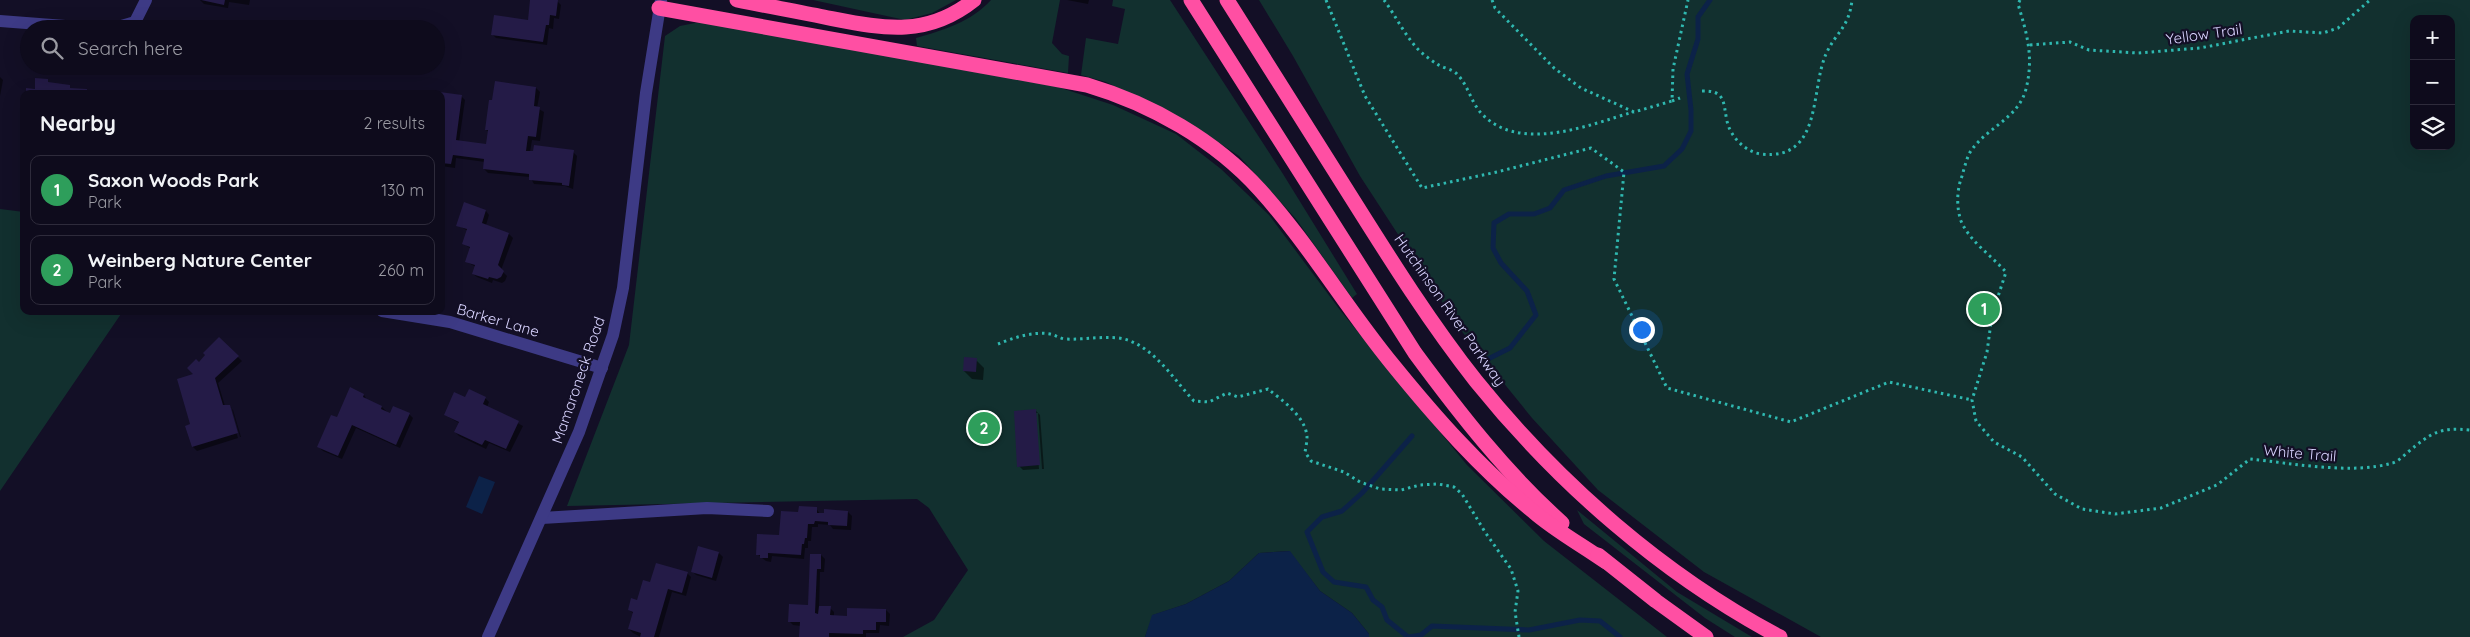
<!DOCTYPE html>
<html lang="en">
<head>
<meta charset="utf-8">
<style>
	:root { --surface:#0e0b1c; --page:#1c1929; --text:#f1f3f6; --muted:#9b9ba3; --line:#2e2b3b; --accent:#1a73e8 }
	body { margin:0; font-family:Quicksand,sans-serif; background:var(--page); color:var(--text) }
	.controls { position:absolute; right:15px; top:15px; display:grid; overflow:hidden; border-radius:10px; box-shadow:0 5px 20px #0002 }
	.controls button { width:45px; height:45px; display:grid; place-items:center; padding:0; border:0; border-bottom:1px solid var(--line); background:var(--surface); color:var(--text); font:25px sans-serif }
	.you { position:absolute; left:1641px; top:329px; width:18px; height:18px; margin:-12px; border:4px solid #fff; border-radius:50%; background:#1a73e8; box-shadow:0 0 0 8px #1a73e833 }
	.badge { display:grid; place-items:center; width:32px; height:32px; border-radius:50%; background:var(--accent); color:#fff; font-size:16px; font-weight:700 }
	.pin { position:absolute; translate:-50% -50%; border:2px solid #fff; box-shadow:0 1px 5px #0006 }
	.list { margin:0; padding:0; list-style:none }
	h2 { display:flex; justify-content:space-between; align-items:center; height:65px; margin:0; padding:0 20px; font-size:21px }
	h2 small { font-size:16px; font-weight:400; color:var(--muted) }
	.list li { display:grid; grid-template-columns:32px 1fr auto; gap:15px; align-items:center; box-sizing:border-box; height:70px; margin:0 10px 10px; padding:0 10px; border:1px solid var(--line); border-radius:10px }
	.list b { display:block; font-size:19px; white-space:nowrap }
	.list p { margin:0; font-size:16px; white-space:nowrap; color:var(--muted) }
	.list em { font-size:16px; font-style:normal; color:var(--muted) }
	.icon { flex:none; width:28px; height:28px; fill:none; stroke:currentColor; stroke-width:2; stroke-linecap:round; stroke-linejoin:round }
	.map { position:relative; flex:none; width:2470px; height:637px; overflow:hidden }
	.search { position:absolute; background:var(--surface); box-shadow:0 5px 20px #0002; left:20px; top:20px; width:425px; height:55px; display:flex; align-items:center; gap:12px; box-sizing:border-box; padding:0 18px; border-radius:28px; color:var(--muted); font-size:19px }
	.panel { position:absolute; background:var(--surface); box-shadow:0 5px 20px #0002; left:20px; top:90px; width:425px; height:225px; border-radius:10px }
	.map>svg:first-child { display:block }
	.green { fill:#12302f; fill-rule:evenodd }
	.water { fill:#0c2248 }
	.shadow { fill:#0007 }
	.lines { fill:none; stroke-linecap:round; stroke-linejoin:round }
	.stream { stroke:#0c2248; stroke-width:5 }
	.building { fill:#241b47 }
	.path { stroke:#2fb8b0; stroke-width:3; stroke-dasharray:2.5 4; stroke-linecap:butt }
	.minor { stroke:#3d3a85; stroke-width:12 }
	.highway { stroke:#ff4fa3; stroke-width:15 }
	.labels { text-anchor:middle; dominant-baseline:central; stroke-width:4.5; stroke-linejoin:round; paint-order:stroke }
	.street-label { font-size:15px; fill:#d9d4ff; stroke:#130f26 }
</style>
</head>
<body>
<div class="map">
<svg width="2470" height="637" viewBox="0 0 2470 637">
	<rect width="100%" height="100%" fill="#130f26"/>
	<g class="green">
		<polygon points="813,0 956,0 932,13 905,20"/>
		<path d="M991,0H1060L1052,43L1062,54L1069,56L1068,73L917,46L916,38C944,30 971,22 991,0Z"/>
		<polygon points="1113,0 1170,0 1283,174 1357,294 1352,298 1296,219 1239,156 1186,121 1106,82 1081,75 1086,38 1118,44 1125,9 1112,6"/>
		<path d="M1259,0H2470V637H1821L1704,572L1598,490L1532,418L1459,328L1360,176L1293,56ZM2414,19H2451V146H2414Z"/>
		<polygon points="700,22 1058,87 1113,105 1176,134 1221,169 1269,215 1340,310 1467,465 1544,541 1667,637 1369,637 1369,634 1352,613 1320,591 1289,551 1259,553 1229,581 1186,604 1153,615 1145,637 903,637 934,620 968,570 929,508 917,499 567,506 629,345 665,36 680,26"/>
		<polygon points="0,209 24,212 24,311 123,311 0,491"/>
		<polygon points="1577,510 1677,592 1752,637 1735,637 1705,618 1584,524"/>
	</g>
	<g class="water">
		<polygon points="479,476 495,482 482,514 466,507"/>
		<polygon points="1290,551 1320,591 1352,613 1369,634 1369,637 1145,637 1152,615 1186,604 1229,581 1259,553"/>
	</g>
	<g class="shadow">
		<polygon points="200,0 250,0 249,5 229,2 228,8 204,4"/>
		<polygon points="532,0 556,0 561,5 559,19 554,18 553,29 549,28 547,45 496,38 492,34 529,22"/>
		<polygon points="1067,0 1089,0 1088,4"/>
		<polygon points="0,77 3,80 0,96"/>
		<polygon points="536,88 540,92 537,108 544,112 540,141 532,140 530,152 573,152 577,156 573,189 565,186 534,184 530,177 488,173 484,169 485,162 456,158 455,168 441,166 441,94 426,91 461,96 465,100 459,142 487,146 489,132 486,130"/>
		<polygon points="486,211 489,215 486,225 509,234 513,238 501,270 507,276 505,281 502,283 493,280 492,283 477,277 473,274 476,267 467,262 471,249 464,244 468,231 458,225"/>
		<polygon points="219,339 242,361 218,383 225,406 232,408 229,408 238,438 197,451 193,447 192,424 195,374 199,363"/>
		<polygon points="976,360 984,368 983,380 972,379 964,371"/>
		<polygon points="364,395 367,400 382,407 390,415 409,414 413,418 400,448 356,428 342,459 323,451 319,447 337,418"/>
		<polygon points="485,398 489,402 487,407 523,426 510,452 489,443 486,449 459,436 455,432 459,423 445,415 466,399"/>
		<polygon points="232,409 233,410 241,437 240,437"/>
		<polygon points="1036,411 1040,415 1044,469 1042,469 1038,413 1035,413 1039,469 1023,470 1019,466"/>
		<polygon points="816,508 820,514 848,512 852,516 851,530 833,529 830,525 818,524 818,527 812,527 811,541 808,541 808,548 805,548 804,559 772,556 771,562 766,561 757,554 780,537 799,513"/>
		<polygon points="719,553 723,557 716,581 696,575 692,571"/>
		<polygon points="811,555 821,555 825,559 824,572 820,572 819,607 830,608 834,612 834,617 848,617 886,610 890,614 889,626 880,625 879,633 866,633 866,637 801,637 801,626 793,625 789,621 809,606"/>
		<polygon points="687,573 691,577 686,596 672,592 659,637 641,637 633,633 629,629 634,614 629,610 651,584"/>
	</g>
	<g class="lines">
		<g class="stream">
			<polyline points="1490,358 1510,348 1536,315 1527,291 1501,263 1493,248 1494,223 1509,214 1534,214 1550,208 1564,190 1606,176 1664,166 1682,149 1691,131 1691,110 1687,74 1698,39 1698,17 1710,0"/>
			<polyline points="1408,637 1387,620 1382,607 1373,600 1366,587 1334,582 1323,572 1307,532 1322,517 1342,511 1362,493 1412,436"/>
			<polyline points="1409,637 1421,635 1432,626 1529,630 1580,620 1600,621 1620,637"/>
		</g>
	</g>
	<g class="building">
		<polygon points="201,0 225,0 224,5"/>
		<polygon points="530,0 558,0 556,16 550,15 549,25 546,25 543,42 491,35 494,15 528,20"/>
		<polygon points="35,78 48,79 48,82 70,85 70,88 87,89 87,94 26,94 26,88 35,89"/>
		<polygon points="495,81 536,87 534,106 540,107 536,137 528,136 526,151 533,151 534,145 574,150 569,186 562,185 562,183 529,180 529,174 483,169 484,159 453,155 451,164 441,163 441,94 425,94 425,90 462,95 456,140 486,144 488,130 485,130 489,100 492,100"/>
		<polygon points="464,202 486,210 482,223 509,233 498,265 504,271 501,277 497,279 489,277 488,279 472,274 475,265 465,262 470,247 462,244 467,229 456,226"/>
		<polygon points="219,337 239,356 215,378 223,405 230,405 238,433 192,447 185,426 190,424 177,379 193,374 187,368 196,359 199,362 205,355 203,353"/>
		<polygon points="964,357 977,358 976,372 963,371"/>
		<polygon points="350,387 364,394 363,397 382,406 381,409 390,413 393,406 410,413 396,445 352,425 338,456 317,447 331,415 337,417"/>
		<polygon points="469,389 486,397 483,404 519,421 506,449 485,440 482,445 454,432 459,422 444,415 454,392 465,397"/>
		<polygon points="1036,409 1040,465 1017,467 1014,411"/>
		<polygon points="799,506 817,507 817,513 824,513 824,509 848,511 847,526 828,525 828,522 815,521 814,524 808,524 807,538 805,538 804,544 802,544 801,555 768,553 768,558 760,558 760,555 756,555 757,534 779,535 781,511 798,512"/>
		<polygon points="698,546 719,552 712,578 691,572"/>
		<polygon points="810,554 821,554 821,569 817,569 815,613 818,614 819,606 831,606 830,615 847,616 847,608 886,609 886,622 876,622 876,630 863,630 863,634 829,633 829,637 799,637 800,622 788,622 789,604 808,605"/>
		<polygon points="656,563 688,572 682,593 668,589 654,637 640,637 641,633 628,629 633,612 628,610 631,598 637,600 643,580 650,582"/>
	</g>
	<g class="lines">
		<g class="path">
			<polyline points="1326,0 1365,96 1422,188 1497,172 1591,148 1624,172 1614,279 1667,388 1791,422 1889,382 1972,400"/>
			<path d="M1384,0C1396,16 1407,40 1422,53C1427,57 1432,61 1437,64C1443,68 1452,69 1457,74C1468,85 1471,102 1481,113C1519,154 1589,125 1633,112"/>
			<polyline points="1492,0 1495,8 1554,68 1581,88 1634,112 1672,101 1673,69 1688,0"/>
			<path d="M2020,0L2018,4C2027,34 2034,57 2026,89C2018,120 1984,128 1969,154C1966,161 1964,169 1962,176C1957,189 1956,206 1961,221C1970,242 1991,255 2006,272L1992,315L1987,352L1972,400L1976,421L1994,442L2022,457L2055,494L2082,509L2115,514L2161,508L2217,485L2250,459C2290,463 2353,475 2392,463C2398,462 2403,456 2408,452C2431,433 2439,427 2470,430"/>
			<polyline points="2030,45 2070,42 2089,50 2138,53 2200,48 2289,31 2323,33 2338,28 2370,0"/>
			<path d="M1702,91C1726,90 1723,103 1727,121C1730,136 1745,152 1761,154C1823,161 1810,90 1826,54C1836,32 1849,28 1852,0"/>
			<polyline points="1672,101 1680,98"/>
			<path d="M998,344C1013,338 1033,331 1050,334C1055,335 1059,338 1065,339C1083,340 1100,336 1119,338C1152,343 1173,379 1194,401L1209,402L1227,393L1238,397L1268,389C1282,400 1306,417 1307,437C1307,441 1306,447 1305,452L1311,461L1344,472L1360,482L1380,489L1401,490L1420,485L1438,484L1454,487L1462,494L1485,532L1511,569L1518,591L1515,612L1519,637"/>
		</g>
		<g class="minor">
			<polyline points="0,21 104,29"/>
			<polyline points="111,29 135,22 146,0"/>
			<polyline points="382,311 450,322 602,368"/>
			<polyline points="542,518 707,508 768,511"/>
			<polyline points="488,637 579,432 613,335 623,288 646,93 661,0"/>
		</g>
		<g class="highway">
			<path d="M737,0C766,6 795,11 824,17C881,28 925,39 974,0"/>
			<path d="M1191,0L1415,353C1460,414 1506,473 1562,523"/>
			<path d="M1227,0C1269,66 1311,133 1353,200C1392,262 1431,324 1476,381C1559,484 1663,575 1780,637"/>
			<path d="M659,8L1087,85C1151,104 1215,140 1260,190C1309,244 1346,308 1393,365C1436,418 1481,469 1534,512C1556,531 1582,545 1606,562"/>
			<polyline points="1598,555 1656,601 1706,637"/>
		</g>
	</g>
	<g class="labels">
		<g class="street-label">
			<text transform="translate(2204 34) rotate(-8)">Yellow Trail</text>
			<text transform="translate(1450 310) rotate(55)">Hutchinson River Parkway</text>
			<text transform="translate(498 320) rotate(16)">Barker Lane</text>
			<text transform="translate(578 380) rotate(-71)">Mamaroneck Road</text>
			<text transform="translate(2300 453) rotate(5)">White Trail</text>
		</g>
	</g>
</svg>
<div class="controls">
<button>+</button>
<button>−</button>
<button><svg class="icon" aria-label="layers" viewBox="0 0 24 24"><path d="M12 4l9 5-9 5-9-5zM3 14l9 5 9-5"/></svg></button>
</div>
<div class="you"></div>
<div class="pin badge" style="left:1984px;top:309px;background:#2e9e5b">1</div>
<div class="pin badge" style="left:984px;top:428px;background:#2e9e5b">2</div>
<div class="search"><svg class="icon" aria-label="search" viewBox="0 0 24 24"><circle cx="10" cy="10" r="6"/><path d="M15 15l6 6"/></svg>Search here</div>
<section class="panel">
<h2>Nearby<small>2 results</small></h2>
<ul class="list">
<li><span class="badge" style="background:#2e9e5b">1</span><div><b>Saxon Woods Park</b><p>Park</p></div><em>130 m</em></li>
<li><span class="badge" style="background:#2e9e5b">2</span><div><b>Weinberg Nature Center</b><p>Park</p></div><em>260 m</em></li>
</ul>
</section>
</div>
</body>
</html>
